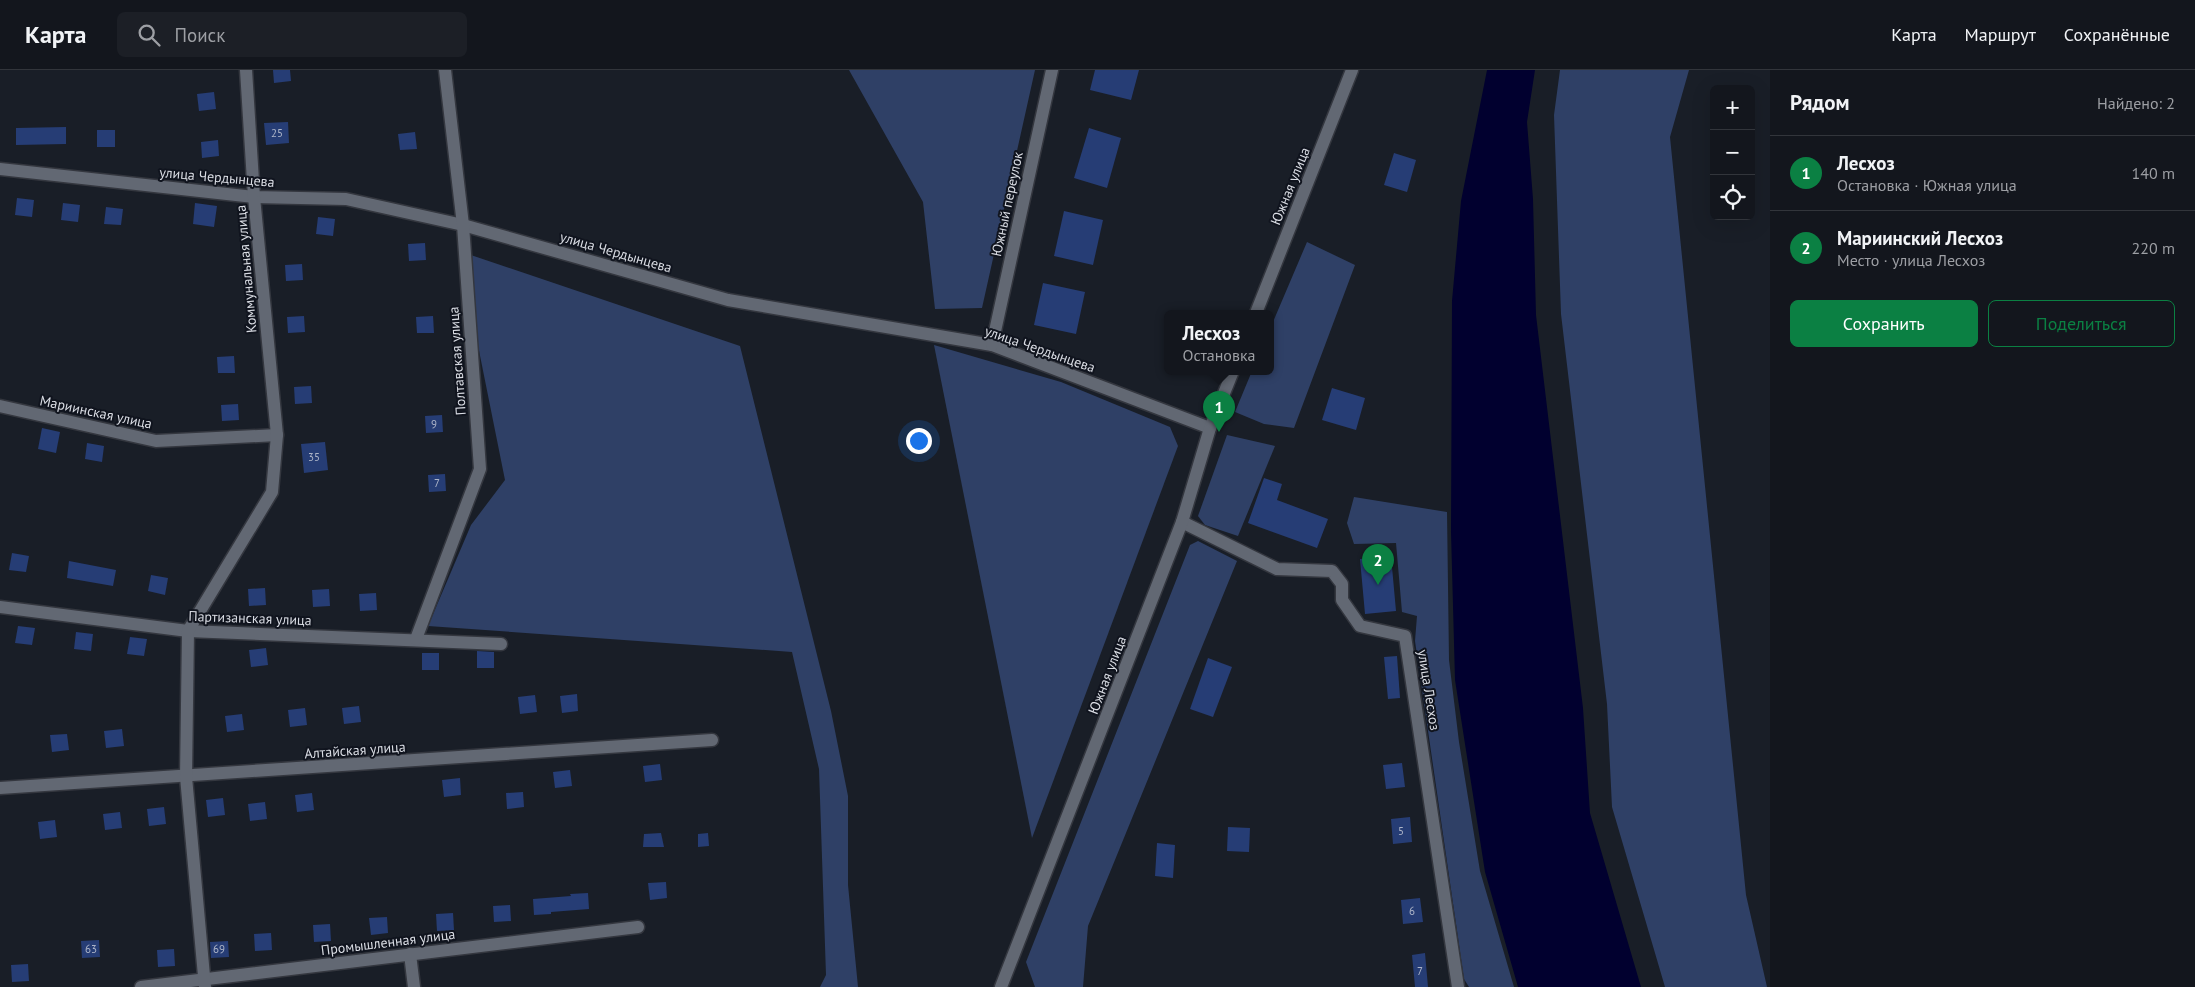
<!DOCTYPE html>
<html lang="ru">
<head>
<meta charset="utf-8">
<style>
	:root { --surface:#13161d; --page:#1c1f26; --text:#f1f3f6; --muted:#9d9fa4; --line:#32353b; --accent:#0b8043 }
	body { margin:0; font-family:"PT Sans",sans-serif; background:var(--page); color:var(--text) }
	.controls { position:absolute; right:15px; top:15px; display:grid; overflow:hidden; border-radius:8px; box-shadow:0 5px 20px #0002 }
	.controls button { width:45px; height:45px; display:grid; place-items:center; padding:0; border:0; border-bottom:1px solid var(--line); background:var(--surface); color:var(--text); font:25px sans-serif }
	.you { position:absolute; left:918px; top:370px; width:18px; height:18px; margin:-12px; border:4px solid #fff; border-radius:50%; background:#1a73e8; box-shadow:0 0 0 8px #1a73e833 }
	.badge { display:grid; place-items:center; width:32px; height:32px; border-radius:50%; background:var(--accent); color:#fff; font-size:16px; font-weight:700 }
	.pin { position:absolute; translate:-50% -41px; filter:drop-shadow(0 1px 2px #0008) }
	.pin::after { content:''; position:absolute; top:26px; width:18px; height:15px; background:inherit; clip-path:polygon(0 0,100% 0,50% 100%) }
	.popup { position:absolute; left:1164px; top:240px; width:110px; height:65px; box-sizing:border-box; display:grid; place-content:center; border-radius:8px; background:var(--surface); filter:drop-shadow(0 1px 4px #0005); font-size:16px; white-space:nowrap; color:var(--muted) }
	.popup b { font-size:19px; color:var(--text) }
	.popup::after { content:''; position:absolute; left:50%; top:100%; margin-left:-10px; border:10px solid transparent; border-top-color:var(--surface) }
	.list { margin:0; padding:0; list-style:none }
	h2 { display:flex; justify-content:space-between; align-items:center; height:65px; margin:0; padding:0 20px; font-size:21px }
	h2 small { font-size:16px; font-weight:400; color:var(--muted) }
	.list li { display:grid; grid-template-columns:32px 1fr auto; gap:15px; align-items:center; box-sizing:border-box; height:75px; padding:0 20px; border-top:1px solid var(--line) }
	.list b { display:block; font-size:19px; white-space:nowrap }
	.list p { margin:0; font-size:16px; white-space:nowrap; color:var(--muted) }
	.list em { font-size:16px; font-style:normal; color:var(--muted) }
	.actions { display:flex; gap:10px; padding:15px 20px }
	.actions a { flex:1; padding:11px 0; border:1px solid var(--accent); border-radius:8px; text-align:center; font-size:18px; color:var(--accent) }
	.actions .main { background:var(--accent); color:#fff }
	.icon { flex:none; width:28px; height:28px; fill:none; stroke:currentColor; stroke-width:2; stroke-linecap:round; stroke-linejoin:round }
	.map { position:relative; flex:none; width:1770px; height:917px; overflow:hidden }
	header { display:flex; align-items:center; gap:30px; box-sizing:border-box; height:70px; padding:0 25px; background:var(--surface); border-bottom:1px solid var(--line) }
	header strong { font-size:24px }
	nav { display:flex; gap:28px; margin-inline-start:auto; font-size:18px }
	.search { width:350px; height:45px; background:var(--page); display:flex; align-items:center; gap:12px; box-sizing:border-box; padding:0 18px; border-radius:8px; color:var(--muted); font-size:19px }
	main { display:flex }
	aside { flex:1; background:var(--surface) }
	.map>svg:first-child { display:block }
	.green { fill:#2f4066 }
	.water { fill:#01002f }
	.building { fill:#263d75 }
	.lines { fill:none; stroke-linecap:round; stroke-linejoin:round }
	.minor-casing { stroke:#34373f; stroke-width:15 }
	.minor { stroke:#626873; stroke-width:12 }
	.labels { text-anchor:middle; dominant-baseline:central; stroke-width:4; stroke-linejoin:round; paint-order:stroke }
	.number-label { font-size:11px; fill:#adb5c8 }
	.street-label { font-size:14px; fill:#dadde4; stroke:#10141e }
</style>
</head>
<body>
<header>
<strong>Карта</strong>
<div class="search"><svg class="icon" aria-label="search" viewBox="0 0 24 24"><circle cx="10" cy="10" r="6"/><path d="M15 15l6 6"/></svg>Поиск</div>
<nav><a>Карта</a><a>Маршрут</a><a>Сохранённые</a></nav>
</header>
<main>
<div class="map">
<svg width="1770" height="917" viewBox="0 0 1770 917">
	<rect width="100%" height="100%" fill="#191e27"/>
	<g class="green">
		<polygon points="849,0 1035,0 982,238 935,239 923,132"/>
		<polygon points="1560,0 1689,0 1670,67 1746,825 1767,917 1665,917 1612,737 1607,634 1561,244 1554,45"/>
		<polygon points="1307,172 1355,195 1294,358 1264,354 1235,342 1252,301 1270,301 1270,259"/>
		<polygon points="459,181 740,276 831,641 848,726 848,815 858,917 820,917 826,905 819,699 792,582 428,556 471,455 505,410"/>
		<polygon points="934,275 1061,312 1170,357 1178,376 1032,768"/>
		<polygon points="1227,365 1275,376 1238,466 1205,455 1198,446"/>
		<polygon points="1354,427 1447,442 1449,590 1459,672 1480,801 1514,917 1469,917 1464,909 1415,571 1417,546 1402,542 1396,473 1354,474 1347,453"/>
		<polygon points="1198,471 1237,491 1088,856 1083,917 1035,917 1026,892 1190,475"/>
	</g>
	<polygon class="water" points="1487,0 1535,0 1527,52 1533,129 1536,245 1583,638 1590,743 1641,917 1518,917 1485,802 1455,610 1451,462 1452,231 1461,131"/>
	<g class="building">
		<polygon points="273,0 290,0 291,11 274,13"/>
		<polygon points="1095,0 1139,0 1131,30 1090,20"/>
		<polygon points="214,22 216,39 199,41 197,24"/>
		<polygon points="288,52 289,73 266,75 264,53"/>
		<polygon points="66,57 66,74 16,75 16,58"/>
		<polygon points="1089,58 1121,68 1107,118 1074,108"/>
		<rect x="97" y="60" width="18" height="17"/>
		<polygon points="415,62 417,79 400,80 398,64"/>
		<polygon points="218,70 219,86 202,88 201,72"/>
		<polygon points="1394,83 1416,90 1407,122 1384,115"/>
		<polygon points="17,128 34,130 32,147 15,145"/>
		<polygon points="63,133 80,135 78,152 61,150"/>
		<polygon points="195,133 217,136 214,157 193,154"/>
		<polygon points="106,137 123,139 121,155 104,154"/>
		<polygon points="1064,141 1103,150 1093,195 1054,186"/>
		<polygon points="318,147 335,149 333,166 316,164"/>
		<polygon points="425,173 426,190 409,191 408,174"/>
		<polygon points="302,194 303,210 286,211 285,195"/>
		<polygon points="1043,213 1085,222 1076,264 1034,255"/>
		<polygon points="304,246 305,262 288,263 287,247"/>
		<polygon points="433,246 434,263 417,263 416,247"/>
		<polygon points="234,286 235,303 218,303 217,287"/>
		<polygon points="311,316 312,333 295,334 294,317"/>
		<polygon points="1332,318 1365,328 1356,360 1322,350"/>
		<polygon points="238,334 239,350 222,351 221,335"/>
		<polygon points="442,345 443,362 426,363 425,346"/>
		<polygon points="42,358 60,362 56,383 38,379"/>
		<polygon points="325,372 328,400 304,403 301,374"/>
		<polygon points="87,373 104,376 102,392 85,389"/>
		<polygon points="445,404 446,421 429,422 428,405"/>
		<polygon points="1264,408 1282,414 1277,430 1328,449 1317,478 1248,453"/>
		<polygon points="12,483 29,486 26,502 9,500"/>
		<polygon points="1391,486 1396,541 1365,544 1360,489"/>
		<polygon points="69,491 116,500 113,516 67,508"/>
		<polygon points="151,505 168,508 165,525 148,521"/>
		<polygon points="265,518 266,535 249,536 248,519"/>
		<polygon points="329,519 330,536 313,537 312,520"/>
		<polygon points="376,523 377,540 360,541 359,524"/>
		<polygon points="18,556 35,558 32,575 15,573"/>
		<polygon points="76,562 93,564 91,581 74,579"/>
		<polygon points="130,567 147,569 144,586 127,584"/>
		<polygon points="266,578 268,595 251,597 249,580"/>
		<polygon points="477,581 494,582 494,598 477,598"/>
		<rect x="422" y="583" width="17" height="17"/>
		<polygon points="1397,586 1400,628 1388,629 1384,587"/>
		<polygon points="1208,588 1232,597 1213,647 1190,639"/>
		<polygon points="577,624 578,641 562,643 560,626"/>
		<polygon points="535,625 537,642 520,644 518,627"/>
		<polygon points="359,636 361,652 344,654 342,638"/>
		<polygon points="305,638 307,655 290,657 288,640"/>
		<polygon points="242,644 244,660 227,662 225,646"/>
		<polygon points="122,659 124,676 106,678 104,661"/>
		<polygon points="67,664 69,680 52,682 50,665"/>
		<polygon points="1402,693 1405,717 1386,719 1383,695"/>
		<polygon points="660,694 662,710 645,712 643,696"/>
		<polygon points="570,700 572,716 555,718 553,702"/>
		<polygon points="460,708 461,725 444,727 442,710"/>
		<polygon points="523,722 524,737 507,739 506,723"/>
		<polygon points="312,723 314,740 297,742 295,725"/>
		<polygon points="223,728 225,745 208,747 206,730"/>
		<polygon points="265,732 267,749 250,751 248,734"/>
		<polygon points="164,737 166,754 149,756 147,739"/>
		<polygon points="120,742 122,758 105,760 103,744"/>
		<polygon points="1410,747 1412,772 1393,774 1391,749"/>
		<polygon points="55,750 57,767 40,769 38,752"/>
		<polygon points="1228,757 1250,758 1249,782 1227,781"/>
		<polygon points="661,763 664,777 643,777 644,764"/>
		<polygon points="708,763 709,776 698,777 698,764"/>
		<polygon points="1157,773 1175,775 1173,808 1155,806"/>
		<polygon points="666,812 667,828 650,830 648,813"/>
		<polygon points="588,823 589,839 551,842 551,844 534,845 533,829 571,826 570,824"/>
		<polygon points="1420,828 1423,852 1403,854 1401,830"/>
		<polygon points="510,835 511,851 494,852 493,836"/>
		<polygon points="453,843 454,860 437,861 436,844"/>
		<polygon points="387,847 388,863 371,865 369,848"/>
		<polygon points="330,854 331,871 314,872 313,855"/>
		<polygon points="271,863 272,880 255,881 254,864"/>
		<polygon points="99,870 100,887 82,888 81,871"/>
		<polygon points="228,871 229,887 211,888 210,872"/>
		<polygon points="174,879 175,896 158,897 157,880"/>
		<polygon points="1425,883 1428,917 1415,917 1412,885"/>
		<polygon points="28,894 29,911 12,912 11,895"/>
	</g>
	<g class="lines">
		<g class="minor-casing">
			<g id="minor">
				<polyline points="0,99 254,127 346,129 463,155 728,230 992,275 1210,358"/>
				<polyline points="1256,243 1352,0"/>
				<polyline points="992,275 1052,0"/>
				<polyline points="0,336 156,371 277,365"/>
				<polyline points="1182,452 1277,499 1332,501 1342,514 1342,530 1360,556 1405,566 1458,917"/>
				<polyline points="0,537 188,561 501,574"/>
				<polyline points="416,569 480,399 463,155 445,0"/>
				<polyline points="0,718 712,670"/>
				<polyline points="410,884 414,917"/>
				<polyline points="141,917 638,857"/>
				<polyline points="205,917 186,707 188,561 272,422 277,365 254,127 246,0"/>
				<polyline points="1001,917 1182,452 1210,358 1233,301"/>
			</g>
		</g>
		<use href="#minor" class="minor"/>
	</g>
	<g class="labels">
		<g class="number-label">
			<text x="277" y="63">25</text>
			<text x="434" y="354">9</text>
			<text x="314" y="387">35</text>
			<text x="437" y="413">7</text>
			<text x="1401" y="761">5</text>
			<text x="1412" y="841">6</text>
			<text x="91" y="879">63</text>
			<text x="219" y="879">69</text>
			<text x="1420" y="901">7</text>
		</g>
		<g class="street-label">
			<text transform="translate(217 107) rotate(5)">улица Чердынцева</text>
			<text transform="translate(1290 116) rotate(-68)">Южная улица</text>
			<text transform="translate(1007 134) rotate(-78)">Южный переулок</text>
			<text transform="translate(616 182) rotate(16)">улица Чердынцева</text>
			<text transform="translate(246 199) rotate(-95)">Коммунальная улица</text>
			<text transform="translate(1040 279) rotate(19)">улица Чердынцева</text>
			<text transform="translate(457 291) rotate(-94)">Полтавская улица</text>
			<text transform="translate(96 342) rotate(12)">Мариинская улица</text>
			<text transform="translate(250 548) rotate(2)">Партизанская улица</text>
			<text transform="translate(1107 605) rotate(-69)">Южная улица</text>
			<text transform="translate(1429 620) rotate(81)">улица Лесхоз</text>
			<text transform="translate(355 680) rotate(-4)">Алтайская улица</text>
			<text transform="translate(388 872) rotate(-7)">Промышленная улица</text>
		</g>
	</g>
</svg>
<div class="controls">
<button>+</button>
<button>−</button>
<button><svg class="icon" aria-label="locate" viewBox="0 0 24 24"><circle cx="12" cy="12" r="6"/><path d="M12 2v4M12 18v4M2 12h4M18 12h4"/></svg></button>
</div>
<div class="you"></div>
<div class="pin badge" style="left:1219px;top:362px">1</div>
<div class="popup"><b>Лесхоз</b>Остановка</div>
<div class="pin badge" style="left:1378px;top:515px">2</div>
</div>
<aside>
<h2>Рядом<small>Найдено: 2</small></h2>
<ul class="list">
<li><span class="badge">1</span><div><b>Лесхоз</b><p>Остановка · Южная улица</p></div><em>140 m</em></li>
<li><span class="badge">2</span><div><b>Мариинский Лесхоз</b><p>Место · улица Лесхоз</p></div><em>220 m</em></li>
</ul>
<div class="actions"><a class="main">Сохранить</a><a>Поделиться</a></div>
</aside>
</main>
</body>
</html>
